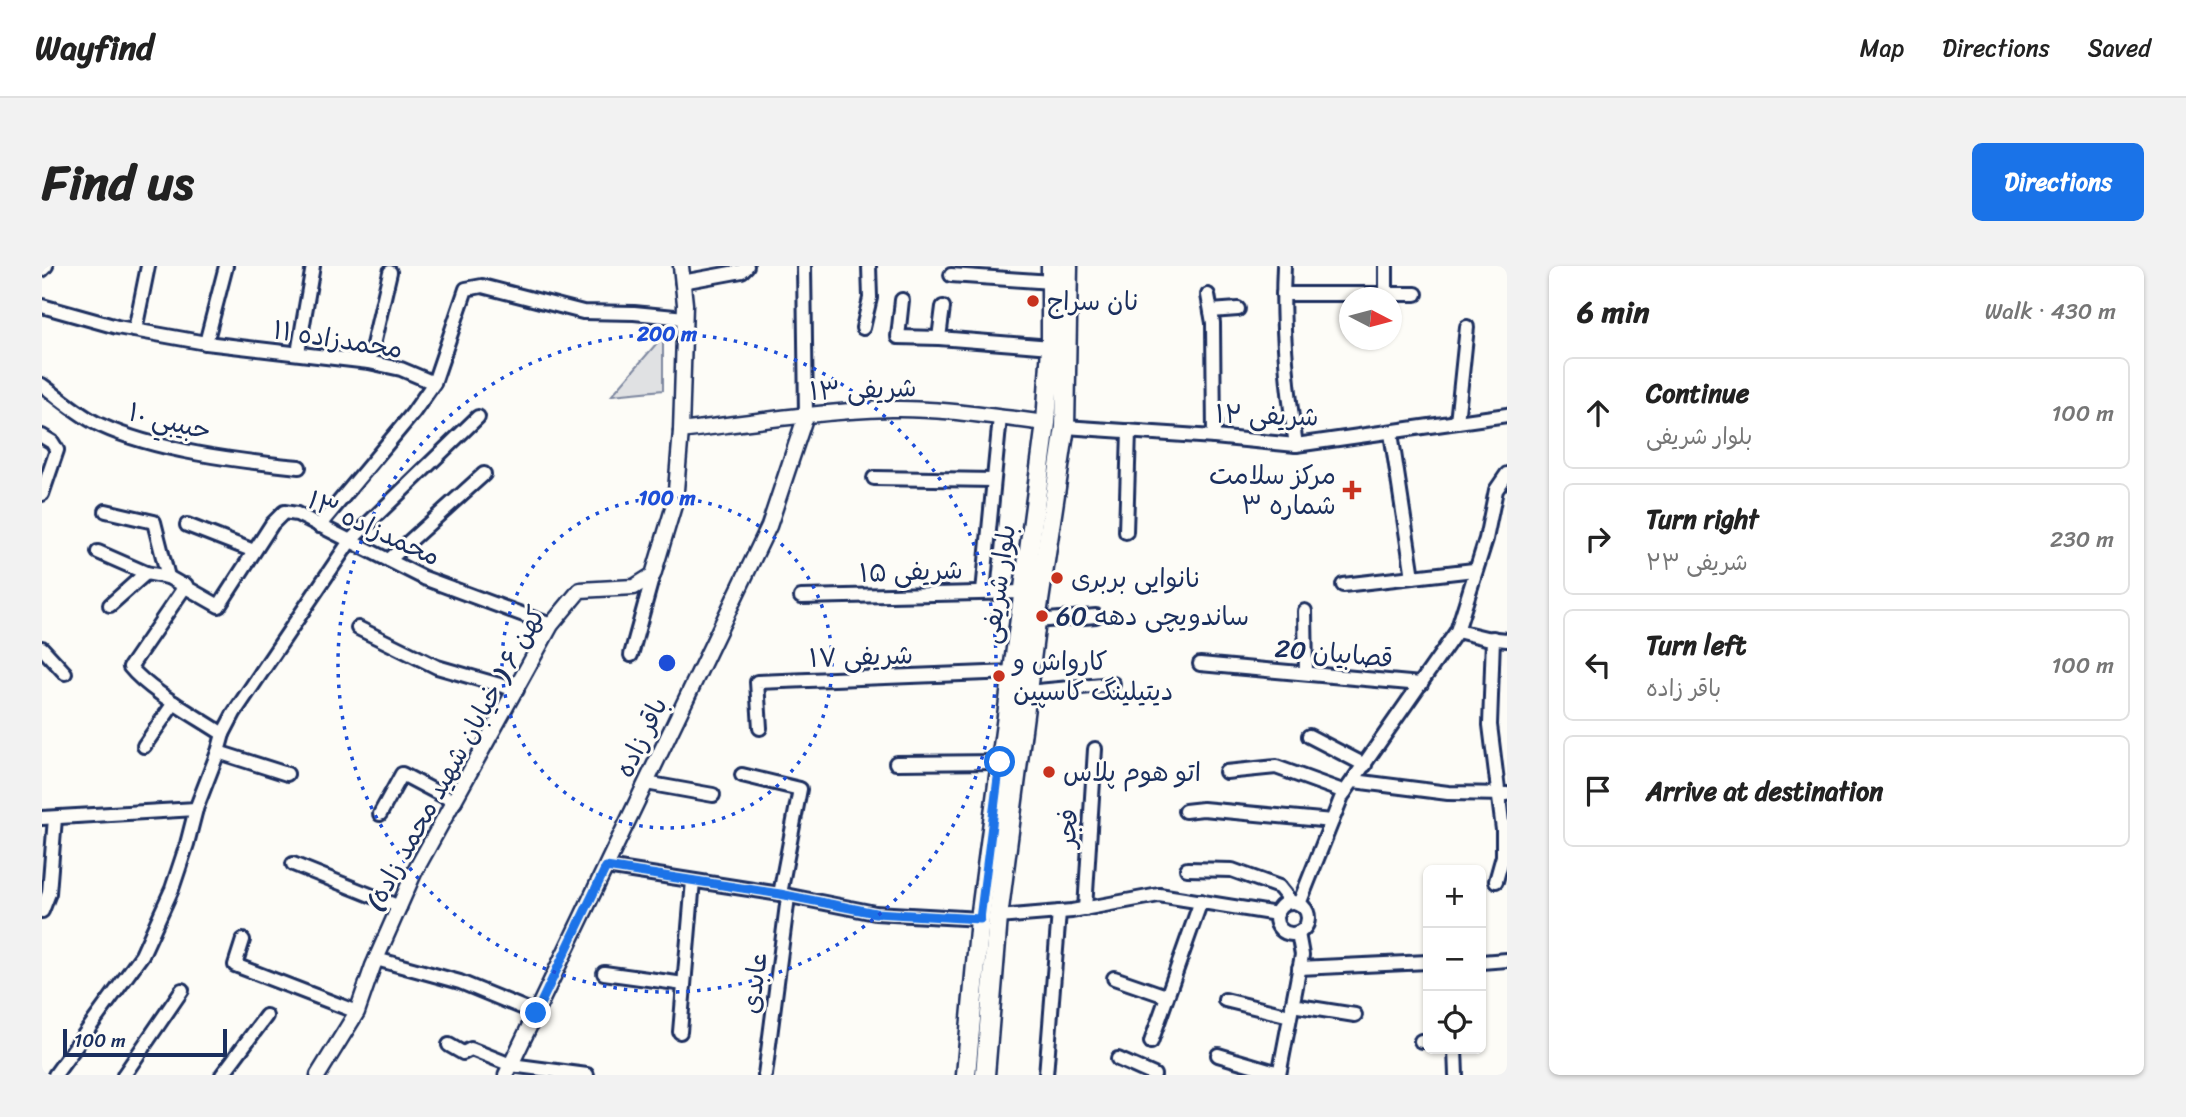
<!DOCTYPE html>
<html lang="en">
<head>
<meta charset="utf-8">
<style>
	:root { --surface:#fff; --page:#f2f2f2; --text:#222; --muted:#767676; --line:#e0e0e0; --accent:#1a73e8 }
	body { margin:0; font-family:Sriracha,"Playpen Sans Arabic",sans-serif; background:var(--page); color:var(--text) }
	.controls { position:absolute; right:21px; bottom:21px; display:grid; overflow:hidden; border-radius:10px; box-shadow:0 2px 5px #0004 }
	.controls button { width:63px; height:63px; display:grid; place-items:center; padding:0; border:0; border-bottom:2px solid var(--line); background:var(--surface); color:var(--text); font:35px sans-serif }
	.compass { position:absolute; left:1297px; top:21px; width:63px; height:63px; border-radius:50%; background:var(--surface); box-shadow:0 2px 5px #0004; rotate:96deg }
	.scale { position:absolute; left:21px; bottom:18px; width:164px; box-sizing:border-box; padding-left:7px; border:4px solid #1b2f5e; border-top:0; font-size:19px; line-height:24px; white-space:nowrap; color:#1b2f5e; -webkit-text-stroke:5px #fdfcf7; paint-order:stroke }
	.stop { position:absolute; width:21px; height:21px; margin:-16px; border:5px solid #1a73e8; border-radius:50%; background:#fff }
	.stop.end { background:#1a73e8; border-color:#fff; box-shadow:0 2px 7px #0008 }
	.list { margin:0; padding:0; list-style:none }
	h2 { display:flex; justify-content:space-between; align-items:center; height:91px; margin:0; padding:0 28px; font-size:30px }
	h2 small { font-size:23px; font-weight:400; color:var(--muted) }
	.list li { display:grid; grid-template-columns:46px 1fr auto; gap:21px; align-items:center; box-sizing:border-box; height:112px; margin:0 14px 14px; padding:0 14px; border:2px solid var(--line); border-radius:10px }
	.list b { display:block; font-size:26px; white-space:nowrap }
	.list p { margin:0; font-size:23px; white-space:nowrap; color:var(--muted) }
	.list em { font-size:23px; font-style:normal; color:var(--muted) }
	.icon { flex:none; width:38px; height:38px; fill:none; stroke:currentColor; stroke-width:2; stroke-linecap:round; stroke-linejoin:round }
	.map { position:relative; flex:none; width:1465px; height:809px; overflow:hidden; border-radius:10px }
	header { display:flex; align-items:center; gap:42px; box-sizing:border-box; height:98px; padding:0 35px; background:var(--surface); border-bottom:2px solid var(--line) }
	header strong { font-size:33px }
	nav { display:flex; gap:38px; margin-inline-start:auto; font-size:24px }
	.intro { display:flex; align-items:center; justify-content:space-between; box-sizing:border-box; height:168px; padding:0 42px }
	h1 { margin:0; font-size:49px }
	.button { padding:18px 32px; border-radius:10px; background:var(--accent); color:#fff; font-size:24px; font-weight:700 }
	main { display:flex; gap:42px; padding:0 42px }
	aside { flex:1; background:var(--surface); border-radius:10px; box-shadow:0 2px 5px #0004 }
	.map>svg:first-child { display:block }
	.green { fill:#e0e1e3; stroke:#7e88a0; stroke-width:2 }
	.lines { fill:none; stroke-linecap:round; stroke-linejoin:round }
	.minor-casing { stroke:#1b2f5e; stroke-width:18 }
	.tertiary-casing { stroke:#1b2f5e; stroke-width:19 }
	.primary-casing { stroke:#1b2f5e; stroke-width:23 }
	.minor { stroke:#fdfcf7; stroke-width:12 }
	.tertiary { stroke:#fdfcf7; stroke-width:14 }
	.primary { stroke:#fdfcf7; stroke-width:18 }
	.route { stroke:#1a73e8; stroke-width:9 }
	.ring { fill:none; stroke:#1d4ed8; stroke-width:3.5; stroke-dasharray:3.5 7 }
	.poi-dot { fill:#c8321e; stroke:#fdfcf7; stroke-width:2.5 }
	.labels { text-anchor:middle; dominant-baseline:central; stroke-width:6; stroke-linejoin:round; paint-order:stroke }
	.poi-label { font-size:26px; fill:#1b2f5e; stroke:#fdfcf7; text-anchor:start }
	.street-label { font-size:26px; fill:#1b2f5e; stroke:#fdfcf7 }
	.centre { fill:#1d4ed8; stroke:#fdfcf7; stroke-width:3.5 }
	.ring-label { font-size:21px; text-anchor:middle; font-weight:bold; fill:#1d4ed8; stroke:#fdfcf7; stroke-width:6; stroke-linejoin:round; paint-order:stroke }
</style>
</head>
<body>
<header>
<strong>Wayfind</strong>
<nav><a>Map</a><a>Directions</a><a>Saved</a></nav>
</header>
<div class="intro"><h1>Find us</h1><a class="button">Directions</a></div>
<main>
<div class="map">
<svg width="1465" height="809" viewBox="0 0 1465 809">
	<rect width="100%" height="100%" fill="#fdfcf7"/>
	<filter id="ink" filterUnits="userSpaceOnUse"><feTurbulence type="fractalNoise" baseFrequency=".0143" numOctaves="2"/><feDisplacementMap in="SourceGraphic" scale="14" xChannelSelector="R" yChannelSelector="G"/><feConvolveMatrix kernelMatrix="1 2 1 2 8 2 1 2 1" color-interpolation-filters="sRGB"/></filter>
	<g filter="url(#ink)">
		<polygon class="green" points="621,70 621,124 570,129"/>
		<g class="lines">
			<g class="minor-casing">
				<g id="minor">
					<polyline points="762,0 764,149"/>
					<path d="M1242,0C1239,59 1245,121 1254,179"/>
					<polyline points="0,4 4,0"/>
					<polyline points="909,9 1010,16"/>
					<polyline points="640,16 700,5 705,0"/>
					<polyline points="1241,28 1374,28"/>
					<polyline points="1344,28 1344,0"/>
					<polyline points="1166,29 1171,57 1172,171"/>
					<polyline points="860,34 856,71 897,72"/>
					<polyline points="0,40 75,61 164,77 327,96 359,103 392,117 424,23 440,20 541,46 592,47 643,52"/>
					<polyline points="901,41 897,72 1009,81"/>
					<polyline points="1169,45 1196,43"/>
					<polyline points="821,62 828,32 827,0"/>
					<polyline points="93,64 106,0"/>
					<polyline points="164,77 184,0"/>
					<polyline points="256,87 271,0"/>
					<polyline points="327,96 348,6"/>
					<path d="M0,119C18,132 38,150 58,159C114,185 196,195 257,201"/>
					<polyline points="1415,156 1425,61"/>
					<polyline points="1023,161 1172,171 1254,179 1465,149"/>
					<polyline points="1349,167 1371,311"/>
					<polyline points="0,170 10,176 15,184 0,228"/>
					<polyline points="832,212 951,214"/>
					<polyline points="64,245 112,256 126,311"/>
					<polyline points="145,259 212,285"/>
					<polyline points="277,260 371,147 392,117"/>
					<polyline points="1084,266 1087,165"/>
					<polyline points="56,286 104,307 126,311 177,340 230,258 242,246 255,248 382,312 509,359"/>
					<polyline points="347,294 442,208"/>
					<path d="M144,319L88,401C107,425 154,450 181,468L192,447L308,275L436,151"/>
					<polyline points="1301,319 1432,304"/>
					<polyline points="941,326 958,151"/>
					<polyline points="759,331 981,326"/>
					<polyline points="68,339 104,307"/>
					<polyline points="1263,345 1264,407"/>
					<polyline points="994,355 1054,350"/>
					<polyline points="316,362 395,401 475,424"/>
					<polyline points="1415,365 1444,372 1465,374"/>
					<polyline points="1451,372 1448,459 1461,564 1461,590 1454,615"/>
					<polyline points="0,382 23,407"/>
					<polyline points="589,389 611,309"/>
					<polyline points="1158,398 1379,418"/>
					<polyline points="985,426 1071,418"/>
					<polyline points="718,462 715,416 971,406"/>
					<polyline points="1267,470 1323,499"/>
					<polyline points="102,480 132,437"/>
					<polyline points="176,486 245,508"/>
					<polyline points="854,497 958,496"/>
					<polyline points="1184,506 1234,501 1303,526"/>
					<polyline points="700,509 758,523 738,628"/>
					<polyline points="1312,515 1406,527 1465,528"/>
					<polyline points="604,517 671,529"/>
					<polyline points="1143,545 1161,543 1290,555"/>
					<polyline points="338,548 360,508 413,536"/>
					<polyline points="0,552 154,543 176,486 181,468"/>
					<polyline points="251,598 358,641"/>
					<polyline points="564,601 738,628 833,647 938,653"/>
					<polyline points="1145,603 1190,604 1237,621 1249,636"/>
					<circle cx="1250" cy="652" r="16"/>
					<polyline points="1257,638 1300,530 1415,365 1444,273 1454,224 1465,208"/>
					<polyline points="1043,643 1053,483"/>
					<polyline points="0,645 7,627 13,552"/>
					<polyline points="956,651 1030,645 1117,629 1235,648"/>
					<polyline points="201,674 193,699 315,746"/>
					<polyline points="334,693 418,716 494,747"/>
					<polyline points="1439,696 1465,694"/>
					<polyline points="1257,702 1386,696"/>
					<polyline points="562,707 642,718"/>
					<polyline points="1072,712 1124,730"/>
					<polyline points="1183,734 1248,750"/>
					<polyline points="1250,739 1313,749"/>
					<polyline points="638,766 651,615"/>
					<polyline points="1379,775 1386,775"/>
					<polyline points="1109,776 1159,635"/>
					<polyline points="407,779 421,787 429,783 469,799 545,809"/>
					<polyline points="1413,783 1414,809"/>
					<polyline points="1176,789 1237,807"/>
					<polyline points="1076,793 1112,809"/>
					<polyline points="13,809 100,689 130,623 145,578 154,543"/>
					<polyline points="82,809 140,724"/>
					<polyline points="180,809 224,750"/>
					<polyline points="723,809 746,631"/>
					<polyline points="1004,809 1017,646"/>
					<polyline points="1237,809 1260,689 1256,667"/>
				</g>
			</g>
			<g class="tertiary-casing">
				<g id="tertiary">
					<path d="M639,165C709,156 779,145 849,143C900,142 953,151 1004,157"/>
					<polyline points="276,809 315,746 331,700 372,607 509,359 538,324 592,321 611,309 633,236 639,165 643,38 639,0"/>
					<polyline points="464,809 727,260 764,149"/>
				</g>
			</g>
			<g class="primary-casing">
				<g id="primary">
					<polyline points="924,809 938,653 1004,157 1009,81 1009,0"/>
					<polyline points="943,809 956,651 994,355 1023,161 1026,0"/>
				</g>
			</g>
			<use href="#minor" class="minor"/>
			<use href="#tertiary" class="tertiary"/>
			<use href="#primary" class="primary"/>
		</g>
	</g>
	<g class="lines" filter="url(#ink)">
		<polyline class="route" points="494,747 564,601 738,628 833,647 938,653 958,496"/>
	</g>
	<g class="ring">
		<circle cx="625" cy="397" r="165"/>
		<circle cx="625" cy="397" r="329"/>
	</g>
	<g class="poi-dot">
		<circle cx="991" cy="35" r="7"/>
		<path d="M1306.5 213.5h7v7h7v7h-7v7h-7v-7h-7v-7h7z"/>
		<circle cx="1015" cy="312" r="7"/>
		<circle cx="1000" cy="350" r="7"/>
		<circle cx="957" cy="410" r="7"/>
		<circle cx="1007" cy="506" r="7"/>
	</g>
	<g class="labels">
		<g class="poi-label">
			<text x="1005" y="35">نان سراج</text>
			<text x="1294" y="209" text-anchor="end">مرکز سلامت<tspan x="1294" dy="30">شماره ۳</tspan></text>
			<text x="1029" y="312">نانوایی بربری</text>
			<text x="1014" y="350">ساندویچی دهه 60</text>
			<text x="971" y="395">کارواش و<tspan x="971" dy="30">دیتیلینگ کاسپین</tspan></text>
			<text x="1021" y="506">اتو هوم پلاس</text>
		</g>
		<g class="street-label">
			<text transform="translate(296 73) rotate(9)">محمدزاده ۱۱</text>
			<text transform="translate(821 123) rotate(-2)">شریفی ۱۳</text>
			<text transform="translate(1225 149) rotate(2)">شریفی ۱۲</text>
			<text transform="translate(128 155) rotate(14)">حبيبي ١٠</text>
			<text transform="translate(332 262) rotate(25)">محمدزاده ۱۳</text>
			<text transform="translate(869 305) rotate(-2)">شریفی ۱۵</text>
			<text transform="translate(956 318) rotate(-82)">بلوار شریفی</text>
			<text transform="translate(1292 387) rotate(5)">قصابیان 20</text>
			<text transform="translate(819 390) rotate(-2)">شریفی ۱۷</text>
			<text transform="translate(599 471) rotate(-64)">باقر زاده</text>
			<text transform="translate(413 492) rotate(-61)">کهن ۶ ( خیابان شهید محمد زاده)</text>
			<text transform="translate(1025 562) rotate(-86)">فجر</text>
			<text transform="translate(712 717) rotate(-82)">عابدی</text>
		</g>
	</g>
	<circle cx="625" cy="397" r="10" class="centre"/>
	<g class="ring-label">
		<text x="625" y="75">200 m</text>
		<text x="625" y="239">100 m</text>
	</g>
</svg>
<div class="controls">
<button>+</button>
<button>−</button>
<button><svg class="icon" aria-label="locate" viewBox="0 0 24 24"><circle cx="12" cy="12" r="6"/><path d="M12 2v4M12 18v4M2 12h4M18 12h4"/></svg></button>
</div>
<svg class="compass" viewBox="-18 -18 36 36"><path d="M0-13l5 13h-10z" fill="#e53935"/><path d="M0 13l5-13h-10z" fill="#767676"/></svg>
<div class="scale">100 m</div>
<div class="stop" style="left:958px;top:496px"></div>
<div class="stop end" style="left:494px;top:747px"></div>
</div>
<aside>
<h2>6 min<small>Walk · 430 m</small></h2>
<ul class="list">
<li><svg class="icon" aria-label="ahead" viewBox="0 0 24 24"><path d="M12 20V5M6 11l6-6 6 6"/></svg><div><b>Continue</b><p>بلوار شریفی</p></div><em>100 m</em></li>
<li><svg class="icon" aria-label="right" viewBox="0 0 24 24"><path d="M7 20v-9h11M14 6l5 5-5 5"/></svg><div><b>Turn right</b><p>شریفی ۲۳</p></div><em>230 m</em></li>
<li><svg class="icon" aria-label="left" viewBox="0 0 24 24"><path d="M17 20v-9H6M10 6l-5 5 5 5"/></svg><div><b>Turn left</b><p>باقر زاده</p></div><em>100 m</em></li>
<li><svg class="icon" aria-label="arrive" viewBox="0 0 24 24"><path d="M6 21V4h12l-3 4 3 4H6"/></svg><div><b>Arrive at destination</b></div></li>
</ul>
</aside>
</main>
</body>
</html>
